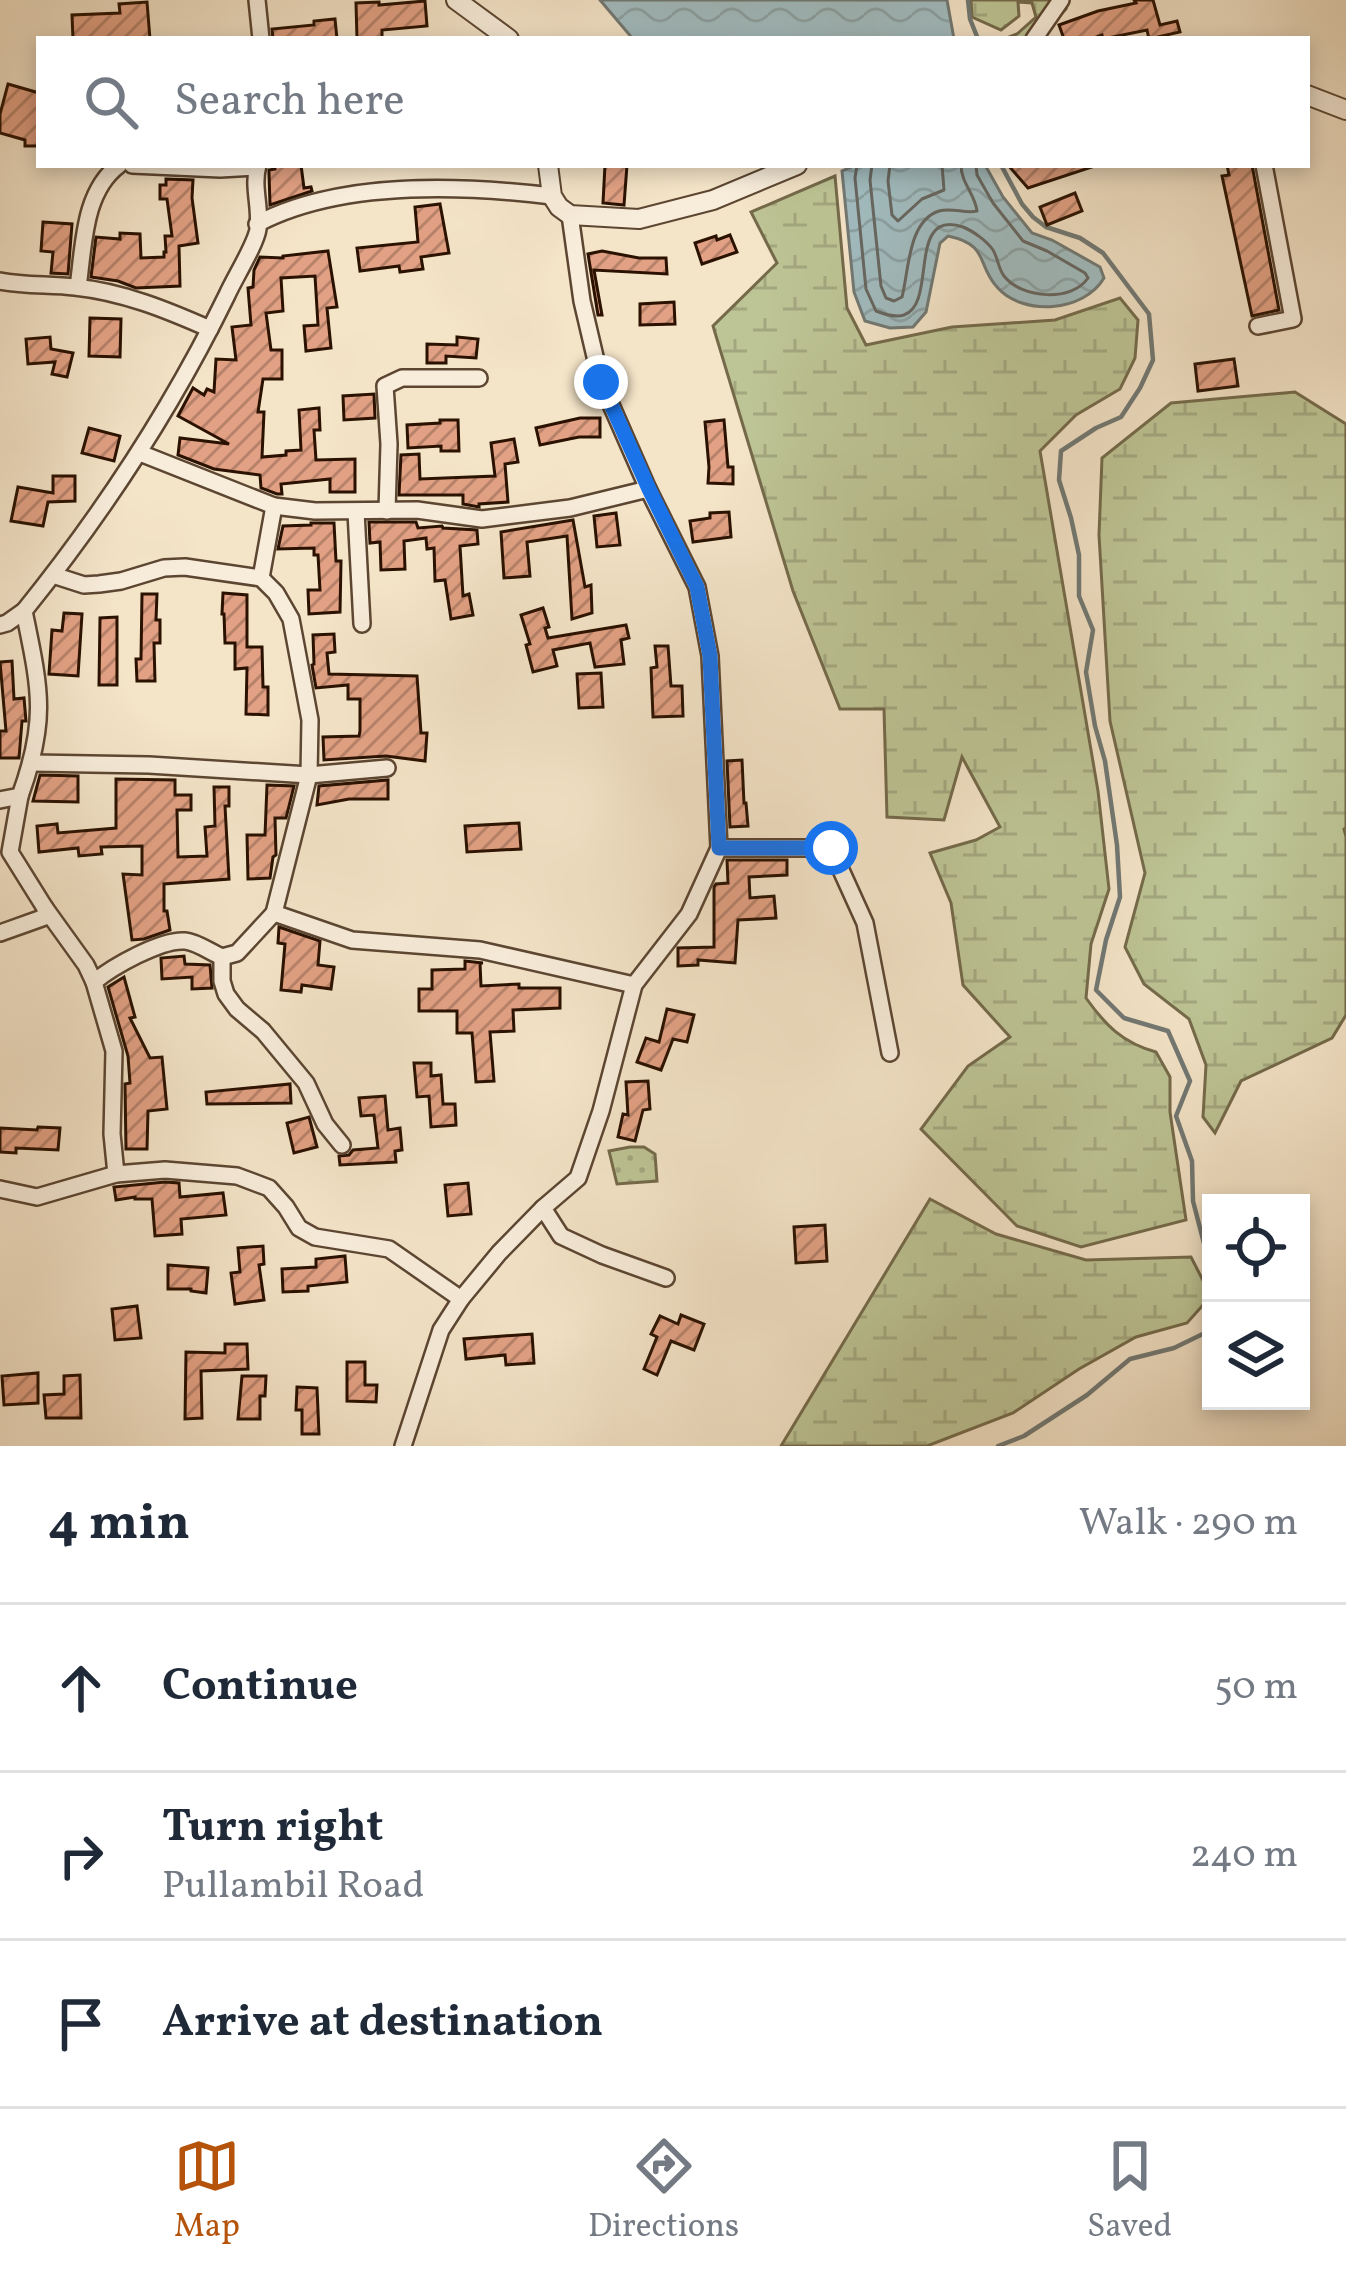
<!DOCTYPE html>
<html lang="en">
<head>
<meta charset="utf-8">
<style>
	:root { --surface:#fff; --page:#f2f2f3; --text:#1f2937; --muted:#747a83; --line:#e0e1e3; --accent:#b45309 }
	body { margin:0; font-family:Vollkorn,serif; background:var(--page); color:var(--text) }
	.controls { position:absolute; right:36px; bottom:36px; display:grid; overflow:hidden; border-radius:0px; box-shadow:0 6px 18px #0003 }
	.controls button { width:108px; height:108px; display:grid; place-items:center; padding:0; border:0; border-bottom:3px solid var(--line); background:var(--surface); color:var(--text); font:60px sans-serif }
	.stop { position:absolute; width:36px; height:36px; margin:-27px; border:9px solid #1a73e8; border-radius:50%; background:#fff }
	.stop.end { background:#1a73e8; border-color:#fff; box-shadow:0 3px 12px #0008 }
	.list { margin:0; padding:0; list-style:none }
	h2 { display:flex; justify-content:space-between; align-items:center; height:156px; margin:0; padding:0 48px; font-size:51px }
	h2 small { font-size:39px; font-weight:400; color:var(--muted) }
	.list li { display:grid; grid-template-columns:78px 1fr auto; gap:36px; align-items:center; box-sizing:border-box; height:168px; padding:0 48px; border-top:3px solid var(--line) }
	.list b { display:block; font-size:45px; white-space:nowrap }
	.list p { margin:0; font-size:39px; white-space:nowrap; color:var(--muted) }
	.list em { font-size:39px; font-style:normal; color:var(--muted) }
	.icon { flex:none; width:66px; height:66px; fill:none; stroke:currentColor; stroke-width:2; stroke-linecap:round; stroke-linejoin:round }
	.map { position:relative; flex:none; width:1346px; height:1446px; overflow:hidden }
	.search { position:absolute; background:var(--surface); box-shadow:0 6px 18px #0003; left:36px; right:36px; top:36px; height:132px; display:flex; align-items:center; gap:30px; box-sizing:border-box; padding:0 42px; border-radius:0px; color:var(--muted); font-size:45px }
	.sheet { height:660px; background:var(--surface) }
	nav { display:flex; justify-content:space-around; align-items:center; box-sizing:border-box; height:168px; border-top:3px solid var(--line); background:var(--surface); font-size:33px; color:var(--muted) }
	nav a { display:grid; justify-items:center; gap:6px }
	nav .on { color:var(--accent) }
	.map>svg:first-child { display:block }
	.wetland { fill:url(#wetland-marsh); stroke:#746a4a; stroke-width:3 }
	.park { fill:url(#park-dots); stroke:#746a4a; stroke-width:3 }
	.water { fill:url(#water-waves); stroke:#717873; stroke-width:3 }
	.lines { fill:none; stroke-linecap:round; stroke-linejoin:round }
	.shore { stroke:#666660; stroke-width:3 }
	.stream { stroke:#717873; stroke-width:4.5 }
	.building { fill:url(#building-hatch); stroke:#2a1100; stroke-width:3 }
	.minor-casing { stroke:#5c4632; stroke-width:20 }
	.tertiary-casing { stroke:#5c4632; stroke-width:22 }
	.minor { stroke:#f8eddb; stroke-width:15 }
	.tertiary { stroke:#f8eddb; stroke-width:18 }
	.route { stroke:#1a73e8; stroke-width:15 }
</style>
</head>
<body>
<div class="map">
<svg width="1346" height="1446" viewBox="0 0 1346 1446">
	<defs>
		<pattern id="wetland-marsh" width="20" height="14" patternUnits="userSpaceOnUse" patternTransform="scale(3)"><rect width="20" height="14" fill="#bdc495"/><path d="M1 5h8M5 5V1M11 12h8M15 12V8" fill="none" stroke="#a3a77f"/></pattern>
		<pattern id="park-dots" width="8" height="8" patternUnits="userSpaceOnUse" patternTransform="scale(3)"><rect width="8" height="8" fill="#bdc495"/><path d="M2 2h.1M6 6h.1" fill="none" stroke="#a3a77f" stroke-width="1.8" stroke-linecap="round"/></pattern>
		<pattern id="water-waves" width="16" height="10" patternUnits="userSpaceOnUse" patternTransform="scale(3)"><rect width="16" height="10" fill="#a1bcc0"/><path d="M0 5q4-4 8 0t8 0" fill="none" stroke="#8ba1a3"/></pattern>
		<pattern id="building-hatch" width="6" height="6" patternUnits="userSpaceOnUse" patternTransform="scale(3)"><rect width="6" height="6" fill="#e2a184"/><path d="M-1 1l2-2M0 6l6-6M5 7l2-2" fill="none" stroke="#b7826a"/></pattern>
	</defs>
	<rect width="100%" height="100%" fill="#f4e4c8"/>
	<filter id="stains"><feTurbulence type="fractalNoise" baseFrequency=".00167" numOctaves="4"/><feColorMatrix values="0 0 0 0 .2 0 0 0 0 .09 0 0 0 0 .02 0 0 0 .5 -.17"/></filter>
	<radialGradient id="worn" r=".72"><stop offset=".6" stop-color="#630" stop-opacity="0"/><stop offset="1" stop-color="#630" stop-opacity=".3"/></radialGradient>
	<g class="wetland">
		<polygon points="971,0 1059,0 1066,9 1037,39 1004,39 1017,34 1036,17 1032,3 1018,2 1019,16 1001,30 972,17"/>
		<path d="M835,176L847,308L866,345L952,327L1055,320L1120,298L1138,320L1135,358L1120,389L1076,415L1040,451L1098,791L1109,889L1091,944L1086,998C1106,1026 1123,1043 1156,1052L1170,1077V1112L1186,1220L1081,1247L1017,1226L921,1129L968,1066L1010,1037L963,985L951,903L930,853L976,840L1000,827L962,757L944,820L887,817L884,709H840L793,591L713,326L777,263L751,212Z"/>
		<polygon points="1295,392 1346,424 1346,828 1344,829 1346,837 1346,1015 1332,1038 1241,1081 1215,1133 1203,1117 1206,1065 1189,1019 1144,984 1125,947 1145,873 1110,721 1099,535 1102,458 1171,403"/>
		<polygon points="930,1199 996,1234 1086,1260 1191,1257 1211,1296 1187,1323 1136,1337 1079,1369 1013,1413 927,1446 781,1446"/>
	</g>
	<polygon class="park" points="630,1147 644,1147 655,1154 657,1181 617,1184 609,1151"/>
	<g class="water">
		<polygon points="600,0 947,0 954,39 633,39"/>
		<path d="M856,165H985L1003,197L1032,233L1052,240L1100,267L1104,278C1084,312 1023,317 997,287C976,264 990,245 948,236L940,243L926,312L913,327L890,328L865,321L854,292L842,171Z"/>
	</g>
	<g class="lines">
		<g class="shore">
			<path d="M857,165L855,178L866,289L876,311C884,314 895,318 904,315C938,304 906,208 963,227C973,231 987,241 993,250C998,258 998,268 1004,276C1022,299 1072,302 1088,278L1085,273L1047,251L1023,241L993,203L977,175L976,165"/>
			<path d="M872,165L870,180L881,286L886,298L894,301L902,297C909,270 908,221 939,211C952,207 965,214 977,211C975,194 961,183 961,165"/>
			<polyline points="890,165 888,181 892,215 898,221 922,199 944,190 942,165"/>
		</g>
		<g class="stream">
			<polyline points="968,0 970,19 978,39"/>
			<polyline points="1001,165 1022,204 1033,217 1046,227 1080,238 1103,253 1149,314 1153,360 1140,388 1121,417 1096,428 1061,451 1059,480 1071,518 1079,555 1079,596 1093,630 1086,672 1095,726 1105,761 1117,845 1120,897 1106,940 1096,990 1124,1018 1168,1031 1190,1081 1176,1116 1192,1161 1193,1201 1207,1255 1211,1261"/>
			<polyline points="998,1446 1024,1436 1087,1395 1130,1359 1174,1348 1211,1330"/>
		</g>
	</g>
	<g class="building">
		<polygon points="1134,0 1153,0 1160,25 1177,21 1180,32 1149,39 1147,30 1103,39 1102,35 1091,39 1064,39 1059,25 1098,11 1136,3"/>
		<polygon points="425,1 427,26 382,30 382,39 357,39 356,3 379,2 379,5"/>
		<polygon points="147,2 150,39 73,39 72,15 120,13 119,4"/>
		<polygon points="335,19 337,39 273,39 272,29 314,25 314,21"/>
		<polygon points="8,84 39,93 39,146 25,146 25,140 0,133 0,114"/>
		<polygon points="275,165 301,165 304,188 311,187 312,191 270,205 269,173 269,170 275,169"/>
		<polygon points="605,165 627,165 624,205 603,203"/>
		<polygon points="1008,165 1092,165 1092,167 1028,188"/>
		<polygon points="1227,165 1252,165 1279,310 1252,316 1222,176 1229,175"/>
		<polygon points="166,179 193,180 192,198 198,243 179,246 180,286 136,288 118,281 91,277 96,237 120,239 120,233 140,234 141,258 164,257 164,252 166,252 165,236 172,236 167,199 160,199 160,185 166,185"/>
		<polygon points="1075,193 1082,211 1047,225 1040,207"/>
		<polygon points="440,204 449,253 421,257 423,269 400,272 399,266 360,271 357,248 418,242 415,207"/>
		<polygon points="43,222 72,224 68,274 51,273 53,252 41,251"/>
		<polygon points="730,235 737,252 702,264 695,243 716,236 717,240"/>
		<polygon points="328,251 337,307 327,308 331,348 306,351 304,326 318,325 315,276 281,278 283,311 266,313 271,350 282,350 282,379 263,379 258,412 264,412 262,457 286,455 286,451 301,450 299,410 319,408 320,430 314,430 316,460 355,459 355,492 330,492 330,479 281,484 282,494 277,494 261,488 260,475 214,469 178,455 180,438 229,444 178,416 193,388 204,395 207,389 214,392 216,359 236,360 232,327 251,325 248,288 253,287 254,270 260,257 283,258 283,256"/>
		<polygon points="602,251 639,258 666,258 667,274 594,270 602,315 598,315 588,254"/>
		<polygon points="674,302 675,324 640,325 640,304"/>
		<polygon points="90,318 121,319 120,357 89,356"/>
		<polygon points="50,337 51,349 73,353 67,377 52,374 55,362 28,364 26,339"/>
		<polygon points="457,337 478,339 476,358 446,356 446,363 427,363 427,344 457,345"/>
		<polygon points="1234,359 1238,386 1198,391 1195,364"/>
		<polygon points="374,394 375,418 344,420 343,396"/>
		<polygon points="580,418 600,418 600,437 579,437 540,445 536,428"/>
		<polygon points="440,420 458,420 459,451 441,451 441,446 408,448 407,425 440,423"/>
		<polygon points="724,420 728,467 733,467 733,484 708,483 709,467 705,422"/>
		<polygon points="89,428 120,436 114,461 82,453"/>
		<polygon points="514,439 518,462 505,464 508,502 479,504 479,507 463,504 463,495 399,495 401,455 419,454 420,479 495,476 491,443"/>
		<polygon points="53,476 75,476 75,501 48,502 43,526 11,521 18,487 53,493"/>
		<polygon points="729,512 731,537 693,542 690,521 710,518 710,513"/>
		<polygon points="616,513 620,545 597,547 594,516"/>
		<polygon points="573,520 585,587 591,585 592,613 572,619 567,536 527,542 530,576 504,578 501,532"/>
		<polygon points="369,522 416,522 418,528 442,526 443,528 477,530 478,544 460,546 463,596 469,594 473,615 451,619 445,580 435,581 434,548 427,549 426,538 404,541 405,569 381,570 380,542 370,543"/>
		<polygon points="311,523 334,523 336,561 341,561 340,612 309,614 308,590 320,590 318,555 314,555 314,548 278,549 283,526 311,525"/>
		<polygon points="223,593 247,595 247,647 262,647 263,687 268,687 268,715 246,714 247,668 235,669 235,643 225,643 224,614 222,614"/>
		<polygon points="142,594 157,594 156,620 160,620 160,643 154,643 155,681 137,681 136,659 141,659"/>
		<polygon points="543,608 549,627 545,628 548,638 626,625 629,638 621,640 624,664 595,667 590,643 553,650 557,666 533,672 526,645 530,644 521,615"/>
		<polygon points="64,613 82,614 78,676 49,674 52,630 62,631"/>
		<polygon points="117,617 117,685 99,685 100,618"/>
		<polygon points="334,634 335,652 327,653 329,674 417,676 421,733 427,733 425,761 386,756 324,760 323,737 359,736 360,731 360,699 348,699 348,685 316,688 312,665 314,664 313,635"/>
		<polygon points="655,646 668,646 671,686 682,686 683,716 653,717 651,668 657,667"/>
		<polygon points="12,661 14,699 24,698 26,721 22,721 19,758 0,758 0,731 6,731 0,662"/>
		<polygon points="601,673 603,707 579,708 577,674"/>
		<polygon points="742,760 744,803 746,803 748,826 730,827 727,761"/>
		<polygon points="40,775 78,776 78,802 33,801"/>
		<polygon points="116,779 175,780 175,795 191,795 191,810 177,810 178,857 207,856 205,827 215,826 214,787 229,787 229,806 225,806 229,879 164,884 164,911 167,911 170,930 144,939 132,940 123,874 142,875 142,846 101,847 102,854 79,856 78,848 39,852 37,826 57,824 58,833 116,828"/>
		<polygon points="388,780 388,799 349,799 317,805 319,786"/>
		<polygon points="267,785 294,786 286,818 275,818 276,855 273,857 270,878 248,879 247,835 265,835"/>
		<polygon points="519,823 521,849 467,852 465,826"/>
		<polygon points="727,860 787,860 787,875 749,877 750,898 774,896 776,918 738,920 735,963 698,960 698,965 678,966 678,948 714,947 714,887 716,884 728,883"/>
		<polygon points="279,927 320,941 318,965 334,967 331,989 302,985 301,992 281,990 285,944 278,943"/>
		<polygon points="184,956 185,964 210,965 212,988 192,989 192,977 162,979 161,958"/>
		<polygon points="465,961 483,963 480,963 481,986 519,984 519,988 560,988 560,1008 513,1010 514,1031 490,1032 494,1081 476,1082 472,1033 457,1033 457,1011 419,1011 419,989 432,989 432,970 465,969"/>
		<polygon points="124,977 135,1017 130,1018 150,1058 162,1057 167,1109 148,1111 147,1149 126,1149 125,1084 130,1083 128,1056 108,987"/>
		<polygon points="667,1009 694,1015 687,1042 673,1039 661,1070 637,1062 646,1038 659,1042"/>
		<polygon points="414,1063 431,1063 431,1076 441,1075 443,1104 455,1104 456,1125 431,1127 429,1096 417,1097"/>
		<polygon points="648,1081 650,1109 643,1110 635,1141 618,1137 623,1114 628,1115 626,1082"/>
		<polygon points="290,1084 291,1103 207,1104 206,1092"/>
		<polygon points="385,1096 388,1130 400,1128 402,1150 395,1151 396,1162 340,1165 339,1156 349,1155 353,1150 378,1148 374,1115 361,1116 359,1098"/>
		<polygon points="309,1117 317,1147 294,1153 287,1123"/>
		<polygon points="38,1127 60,1128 58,1150 16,1148 16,1153 0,1152 0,1128 37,1130"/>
		<polygon points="165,1182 179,1183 180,1197 223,1193 226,1215 181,1219 182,1234 155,1236 152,1199 135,1199 135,1197 116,1200 114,1187"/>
		<polygon points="468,1183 471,1214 448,1216 445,1185"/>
		<polygon points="825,1225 827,1261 796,1263 794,1227"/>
		<polygon points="263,1246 264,1264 259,1265 264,1300 235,1304 231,1273 240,1272 238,1248"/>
		<polygon points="345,1256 347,1282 308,1286 308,1291 283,1292 282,1269 316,1267 316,1259"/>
		<polygon points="168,1265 208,1268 206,1293 191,1291 191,1289 168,1289"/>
		<polygon points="137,1306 141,1338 115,1340 112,1309"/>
		<polygon points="681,1315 704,1324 694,1350 671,1341 657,1375 644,1369 657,1337 651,1334 660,1316 678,1324"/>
		<polygon points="532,1334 534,1363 506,1365 505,1355 466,1359 464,1339"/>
		<polygon points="225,1344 247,1344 248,1369 201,1371 202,1418 185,1419 186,1352 225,1353"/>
		<polygon points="347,1362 365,1362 365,1385 377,1385 376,1402 347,1401"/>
		<polygon points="38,1373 38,1403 4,1405 2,1376"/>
		<polygon points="80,1375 81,1418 46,1418 44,1395 64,1394 64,1376"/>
		<polygon points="242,1376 266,1376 265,1396 260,1396 260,1419 238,1419"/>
		<polygon points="297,1387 317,1388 319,1434 302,1434 302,1410 296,1410"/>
	</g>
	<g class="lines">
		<g class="minor-casing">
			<g id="minor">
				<polyline points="257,0 261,39"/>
				<polyline points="1034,39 1061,0"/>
				<polyline points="132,165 220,169 257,167"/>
				<path d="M257,224C340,180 460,185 552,196"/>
				<path d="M0,281C25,286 50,284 75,287C123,292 167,310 210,329"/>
				<path d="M78,287C84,246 83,192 119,165"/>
				<polyline points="1258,326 1293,319 1264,165"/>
				<polyline points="140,453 274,506 315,511 417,510 482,519 570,508 648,489"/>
				<polyline points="387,511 389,444 385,386 402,378 479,378"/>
				<polyline points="356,512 362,624"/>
				<path d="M53,575L84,585L99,584L121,581L164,568L185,567L261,578L276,593L291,619L310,720L309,775L274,913L237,953L222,957C210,952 197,942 185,941C161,939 112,967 94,982L114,1051L112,1134L116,1174"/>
				<polyline points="261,578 274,506"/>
				<polyline points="0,625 7,623 24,611"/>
				<polyline points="32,763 149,765 309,775 387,768"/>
				<path d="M0,800L20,796C48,719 40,689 24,611C103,513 172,408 227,295C234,279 256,244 258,229C261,207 252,187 258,165"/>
				<polyline points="719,848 831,848 865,923 890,1053"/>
				<polyline points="45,908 86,965 94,982"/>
				<polyline points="274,913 352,940 480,950 634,985"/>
				<polyline points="0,933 45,917 45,908 10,852 20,796"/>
				<polyline points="222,957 222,981 226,994 237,1009 263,1031 306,1083 325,1124 342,1145"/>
				<polyline points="0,1189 37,1197 116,1174 165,1170 237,1176 269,1188 286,1207 299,1228 315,1237 389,1249 461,1299"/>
				<polyline points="543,1208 561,1236 602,1255 666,1278"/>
				<polyline points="403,1446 441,1330 461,1299 499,1253 543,1208 578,1178 601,1111 634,985 689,914 719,848 710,656 697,587 648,489 601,382 582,301 570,215"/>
			</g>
		</g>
		<g class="tertiary-casing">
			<g id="tertiary">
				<polyline points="456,0 509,39"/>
				<polyline points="1307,95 1346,110"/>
				<polyline points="548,165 552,196 559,207 570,215 639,219 713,200 797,165"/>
			</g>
		</g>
		<use href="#minor" class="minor"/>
		<use href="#tertiary" class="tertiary"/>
	</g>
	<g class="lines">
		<polyline class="route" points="601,382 649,489 697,587 710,656 719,848 831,848"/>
	</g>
	<rect width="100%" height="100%" filter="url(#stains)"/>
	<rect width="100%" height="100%" fill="url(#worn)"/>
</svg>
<div class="controls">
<button><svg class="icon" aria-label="locate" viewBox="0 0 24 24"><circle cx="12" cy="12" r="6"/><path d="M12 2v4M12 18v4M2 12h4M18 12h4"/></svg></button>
<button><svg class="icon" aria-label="layers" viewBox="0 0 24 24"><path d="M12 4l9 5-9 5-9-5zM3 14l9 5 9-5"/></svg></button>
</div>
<div class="stop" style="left:831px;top:848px"></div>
<div class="stop end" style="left:601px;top:382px"></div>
<div class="search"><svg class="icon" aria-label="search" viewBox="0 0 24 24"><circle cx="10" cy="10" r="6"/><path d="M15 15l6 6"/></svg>Search here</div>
</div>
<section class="sheet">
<h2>4 min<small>Walk · 290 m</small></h2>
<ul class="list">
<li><svg class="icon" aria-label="ahead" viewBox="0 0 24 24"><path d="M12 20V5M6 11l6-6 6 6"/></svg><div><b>Continue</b></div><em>50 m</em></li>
<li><svg class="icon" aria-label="right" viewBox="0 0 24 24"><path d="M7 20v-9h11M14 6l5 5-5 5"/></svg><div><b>Turn right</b><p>Pullambil Road</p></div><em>240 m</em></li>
<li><svg class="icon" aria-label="arrive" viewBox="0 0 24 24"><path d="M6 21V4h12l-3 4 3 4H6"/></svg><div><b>Arrive at destination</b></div></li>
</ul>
</section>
<nav>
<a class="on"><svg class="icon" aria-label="map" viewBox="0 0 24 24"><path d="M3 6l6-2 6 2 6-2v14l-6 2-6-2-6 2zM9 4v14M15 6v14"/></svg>Map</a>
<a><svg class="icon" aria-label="directions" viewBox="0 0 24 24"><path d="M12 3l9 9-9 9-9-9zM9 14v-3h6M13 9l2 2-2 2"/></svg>Directions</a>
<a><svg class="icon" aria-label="saved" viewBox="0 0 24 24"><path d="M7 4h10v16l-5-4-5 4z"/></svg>Saved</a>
</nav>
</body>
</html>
